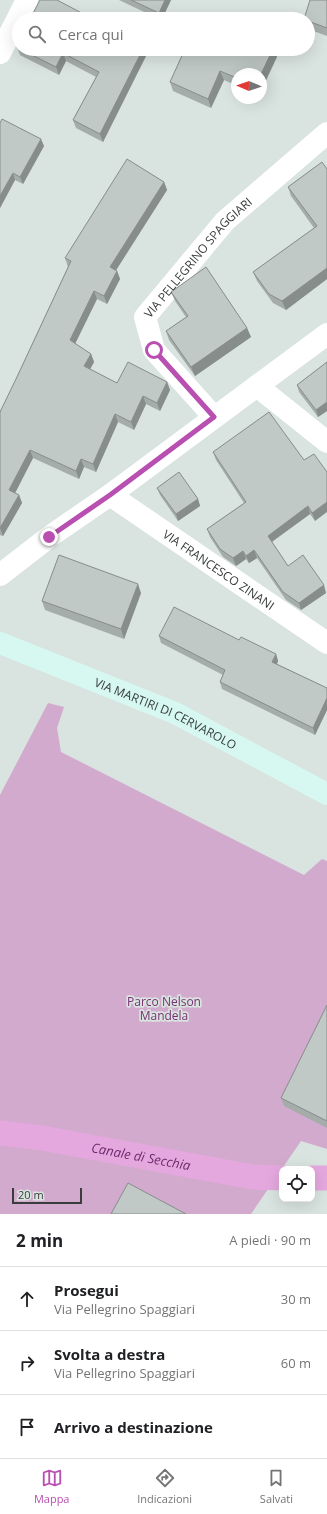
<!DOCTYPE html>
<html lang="it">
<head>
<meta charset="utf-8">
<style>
	:root { --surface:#fff; --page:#f2f2f2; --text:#202124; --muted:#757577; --line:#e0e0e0; --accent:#b84fb1 }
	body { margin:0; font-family:"Open Sans",sans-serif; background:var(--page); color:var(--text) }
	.controls { position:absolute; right:12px; bottom:12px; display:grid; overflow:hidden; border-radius:8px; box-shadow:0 4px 16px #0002 }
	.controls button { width:36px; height:36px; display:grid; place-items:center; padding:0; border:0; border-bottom:1px solid var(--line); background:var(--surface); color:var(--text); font:20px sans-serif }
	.compass { position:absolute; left:231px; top:68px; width:36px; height:36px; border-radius:50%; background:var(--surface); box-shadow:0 4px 16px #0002; rotate:272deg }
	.scale { position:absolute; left:12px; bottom:10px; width:70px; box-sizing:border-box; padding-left:4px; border:2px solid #393d3c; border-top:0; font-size:11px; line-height:14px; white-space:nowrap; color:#393d3c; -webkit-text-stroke:3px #d9e3df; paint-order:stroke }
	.stop { position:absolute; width:12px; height:12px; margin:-9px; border:3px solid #b84fb1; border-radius:50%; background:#fff }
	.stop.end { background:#b84fb1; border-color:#fff; box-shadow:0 1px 4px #0008 }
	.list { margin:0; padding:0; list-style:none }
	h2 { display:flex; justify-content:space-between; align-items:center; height:52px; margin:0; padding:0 16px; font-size:17px }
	h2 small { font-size:13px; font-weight:400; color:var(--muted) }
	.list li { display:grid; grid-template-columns:26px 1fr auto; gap:12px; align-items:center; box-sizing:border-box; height:64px; padding:0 16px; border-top:1px solid var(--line) }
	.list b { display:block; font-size:15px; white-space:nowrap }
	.list p { margin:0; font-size:13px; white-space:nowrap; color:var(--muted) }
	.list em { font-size:13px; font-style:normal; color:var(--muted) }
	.icon { flex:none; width:22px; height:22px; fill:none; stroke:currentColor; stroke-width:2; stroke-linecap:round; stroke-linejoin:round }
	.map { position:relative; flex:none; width:327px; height:1214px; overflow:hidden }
	.search { position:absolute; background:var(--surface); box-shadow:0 4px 16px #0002; left:12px; right:12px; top:12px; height:44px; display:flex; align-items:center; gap:10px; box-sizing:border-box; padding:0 14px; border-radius:22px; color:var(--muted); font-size:15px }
	.sheet { height:244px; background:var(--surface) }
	nav { display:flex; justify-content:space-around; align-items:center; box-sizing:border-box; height:56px; border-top:1px solid var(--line); background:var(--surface); font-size:11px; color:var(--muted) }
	nav a { display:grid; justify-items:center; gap:2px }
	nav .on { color:var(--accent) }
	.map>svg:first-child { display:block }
	.green { fill:#d2aacd }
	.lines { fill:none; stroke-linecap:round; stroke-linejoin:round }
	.canal { stroke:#e4a8de; stroke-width:25 }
	.street { stroke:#fff; stroke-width:22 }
	.secondary { stroke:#d6f8f0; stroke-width:22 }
	.wall { fill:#a5adaa }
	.shaded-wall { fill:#868d8b }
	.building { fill:#c0c9c6; stroke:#868d8b }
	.route { stroke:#b84fb1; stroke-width:5 }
	.labels { text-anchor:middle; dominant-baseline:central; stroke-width:3.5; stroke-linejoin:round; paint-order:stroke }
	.street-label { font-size:12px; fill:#393d3c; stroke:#d9e3df }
	.park-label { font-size:12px; fill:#773172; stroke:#d9e3df }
	.water-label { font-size:13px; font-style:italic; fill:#702a6c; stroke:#d9e3df }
</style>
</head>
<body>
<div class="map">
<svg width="327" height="1214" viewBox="0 0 327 1214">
	<rect width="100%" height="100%" fill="#d9e3df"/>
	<polygon class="green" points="48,703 64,707 57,728 61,752 304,875 322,859 327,861 327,1149 301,1141 251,1214 0,1214 0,795"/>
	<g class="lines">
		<g class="canal">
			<path id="s1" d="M0,1133L42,1138L253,1177L282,1178"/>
			<polyline points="312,1178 327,1178"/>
		</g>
		<g class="street">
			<polyline points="0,53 27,0"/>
			<polyline points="257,386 327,442"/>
			<path id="s2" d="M214,417L154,350L145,317L225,221L327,133"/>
			<path id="s3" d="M110,495L327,643"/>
			<polyline points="0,575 49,537 110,495 327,334"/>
		</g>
		<path class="secondary" id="s4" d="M0,643L175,713L327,794"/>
	</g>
	<g class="wall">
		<polygon points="119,0 171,0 162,19 159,19"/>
		<polygon points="327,0 327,36 308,29 308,19"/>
		<polygon points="19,42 19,49 145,49 147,54 103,142 76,128 73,120 96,77 66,61 59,75 20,55 17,47"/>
		<polygon points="185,49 274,49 277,57 237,74 237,86 224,80 211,108 173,91 170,82"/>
		<polygon points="0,123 44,146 23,184 15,180 0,208"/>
		<polygon points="322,162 327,279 286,310 273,303 257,281 253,272 314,228 291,196 288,187"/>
		<polygon points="164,182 167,190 116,270 117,271 120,279 107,304 97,299 75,344 91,354 94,362 90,369 117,383 167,382 170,390 160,411 146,404 134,430 118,422 96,472 84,467 79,479 33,458 15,493 19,495 22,503 3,536 0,535 0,412 16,379 68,267 65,258"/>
		<polygon points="171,292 247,328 251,337 195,376 169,340 166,331 186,317 175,301"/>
		<polygon points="327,362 327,411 318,417 299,392 297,385"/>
		<polygon points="213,452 304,460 315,521 310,514 272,542 288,566 326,593 301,610 286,600 257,558 249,563 246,559 236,566 223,557 210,537 207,529 244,503 216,460"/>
		<polygon points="157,488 198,499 200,506 178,521 160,495"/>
		<polygon points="141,593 124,639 45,610 42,601"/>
		<polygon points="159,636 239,640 276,654 278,661 277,664 327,688 327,710 315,735 222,689 220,682 223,675 161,643"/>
		<polygon points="327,1005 327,1128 284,1106 281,1098"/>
	</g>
	<g class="shaded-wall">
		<polygon points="165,0 171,0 162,19 161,19 159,13"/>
		<polygon points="143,49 145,49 147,54 103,142 100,134"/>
		<polygon points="273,49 274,49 277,57 261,91 261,74"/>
		<polygon points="63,53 66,61 59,75 56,67"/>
		<polygon points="220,71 224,80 211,108 208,99"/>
		<polygon points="41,139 44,146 23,184 20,177"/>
		<polygon points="13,173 15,180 0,208 0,196"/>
		<polygon points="164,182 167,190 113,275 110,267"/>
		<polygon points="327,268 327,279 286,310 282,301"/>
		<polygon points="117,271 120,279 107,304 104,296"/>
		<polygon points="94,291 97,299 73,348 70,340"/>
		<polygon points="247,328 251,337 195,376 191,367"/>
		<polygon points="91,354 94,362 87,375 84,366"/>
		<polygon points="167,382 170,390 160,411 157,403"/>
		<polygon points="143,396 146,404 134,430 131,422"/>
		<polygon points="327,402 327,411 318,417 316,410"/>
		<polygon points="115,414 118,422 96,472 93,464"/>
		<polygon points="30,450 33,458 12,499 9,490"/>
		<polygon points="81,459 84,467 79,479 76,471"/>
		<polygon points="19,495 22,503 3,536 0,528"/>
		<polygon points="198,499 200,506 178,521 176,514"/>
		<polygon points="327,502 327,512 315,521 312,513"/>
		<polygon points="308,506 310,514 270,543 268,536"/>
		<polygon points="254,550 257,558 249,563 246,556"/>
		<polygon points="243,551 246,559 236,566 233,558"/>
		<polygon points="138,584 141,593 124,639 121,629"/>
		<polygon points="324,585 326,593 301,610 299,603"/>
		<polygon points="276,654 278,661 275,669 272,662"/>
		<polygon points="327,698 327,710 315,735 313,728"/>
	</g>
	<g class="building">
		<polygon points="40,0 57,0 93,19 30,19"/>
		<polygon points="131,0 165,0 159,13"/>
		<polygon points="310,0 327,0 327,28 308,21 308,19 304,19"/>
		<polygon points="201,15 211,19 199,19"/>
		<polygon points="19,42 19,49 17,47"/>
		<polygon points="20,49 143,49 100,134 73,120 99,72 63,53 56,67"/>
		<polygon points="185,49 273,49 261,74 237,74 237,78 220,71 208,99 170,82"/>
		<polygon points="2,119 41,139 20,177 13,173 0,196 0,123"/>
		<polygon points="127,159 164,182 110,267 117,271 104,296 94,291 70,340 91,354 84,366 117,383 128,362 167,382 157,403 143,396 131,422 115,414 93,464 81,459 76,471 30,450 9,490 19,495 0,528 0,412 16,379 71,261 65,258"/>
		<polygon points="322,162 327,169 327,268 282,301 269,294 253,272 317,226 288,187"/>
		<polygon points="206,267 247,328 191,367 166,331 188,316 171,292"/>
		<polygon points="327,362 327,402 316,410 297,385"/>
		<polygon points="269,412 304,460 314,454 327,472 327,502 312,513 308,506 268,536 288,566 303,555 324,585 299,603 283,592 254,550 246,556 243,551 233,558 220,549 207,529 246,502 213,452"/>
		<polygon points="179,472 198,499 176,514 157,488"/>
		<polygon points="59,555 138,584 121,629 42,601"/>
		<polygon points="174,607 239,640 241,637 276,654 272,662 327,688 327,698 313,728 220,682 225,670 159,636"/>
		<polygon points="327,1005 327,1121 281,1098"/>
		<polygon points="128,1183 186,1214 111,1214"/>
	</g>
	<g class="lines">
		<polyline class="route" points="49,537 110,495 214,417 154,350"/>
	</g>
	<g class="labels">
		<g class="street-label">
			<text stroke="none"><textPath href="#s2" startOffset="204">VIA PELLEGRINO SPAGGIARI</textPath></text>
			<text stroke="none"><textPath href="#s3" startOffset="132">VIA FRANCESCO ZINANI</textPath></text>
			<text stroke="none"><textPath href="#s4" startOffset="180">VIA MARTIRI DI CERVAROLO</textPath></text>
		</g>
		<g class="park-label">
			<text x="164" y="1001">Parco Nelson<tspan x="164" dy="14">Mandela</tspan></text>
		</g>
		<g class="water-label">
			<text stroke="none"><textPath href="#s1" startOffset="143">Canale di Secchia</textPath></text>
		</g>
	</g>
</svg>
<div class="controls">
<button><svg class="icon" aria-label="locate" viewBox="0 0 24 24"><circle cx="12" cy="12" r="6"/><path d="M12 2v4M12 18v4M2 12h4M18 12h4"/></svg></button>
</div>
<svg class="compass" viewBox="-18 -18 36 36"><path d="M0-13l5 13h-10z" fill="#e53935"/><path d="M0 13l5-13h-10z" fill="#757577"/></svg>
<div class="scale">20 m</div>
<div class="stop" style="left:154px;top:350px"></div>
<div class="stop end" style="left:49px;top:537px"></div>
<div class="search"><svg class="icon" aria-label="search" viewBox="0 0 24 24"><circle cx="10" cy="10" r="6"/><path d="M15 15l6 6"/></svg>Cerca qui</div>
</div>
<section class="sheet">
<h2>2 min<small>A piedi · 90 m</small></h2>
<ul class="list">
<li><svg class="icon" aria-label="ahead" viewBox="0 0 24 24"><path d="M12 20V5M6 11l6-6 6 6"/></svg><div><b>Prosegui</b><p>Via Pellegrino Spaggiari</p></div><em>30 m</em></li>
<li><svg class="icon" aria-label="right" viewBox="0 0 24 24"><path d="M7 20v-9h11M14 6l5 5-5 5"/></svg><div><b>Svolta a destra</b><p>Via Pellegrino Spaggiari</p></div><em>60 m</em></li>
<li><svg class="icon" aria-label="arrive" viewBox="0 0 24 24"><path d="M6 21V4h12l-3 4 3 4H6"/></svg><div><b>Arrivo a destinazione</b></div></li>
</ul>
</section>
<nav>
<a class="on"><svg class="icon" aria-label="map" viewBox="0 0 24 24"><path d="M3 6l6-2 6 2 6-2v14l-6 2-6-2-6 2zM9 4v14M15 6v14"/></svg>Mappa</a>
<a><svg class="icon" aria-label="directions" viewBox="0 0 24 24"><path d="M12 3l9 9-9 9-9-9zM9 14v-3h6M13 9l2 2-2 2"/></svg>Indicazioni</a>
<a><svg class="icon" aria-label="saved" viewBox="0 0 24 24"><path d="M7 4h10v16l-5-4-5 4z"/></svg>Salvati</a>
</nav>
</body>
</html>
